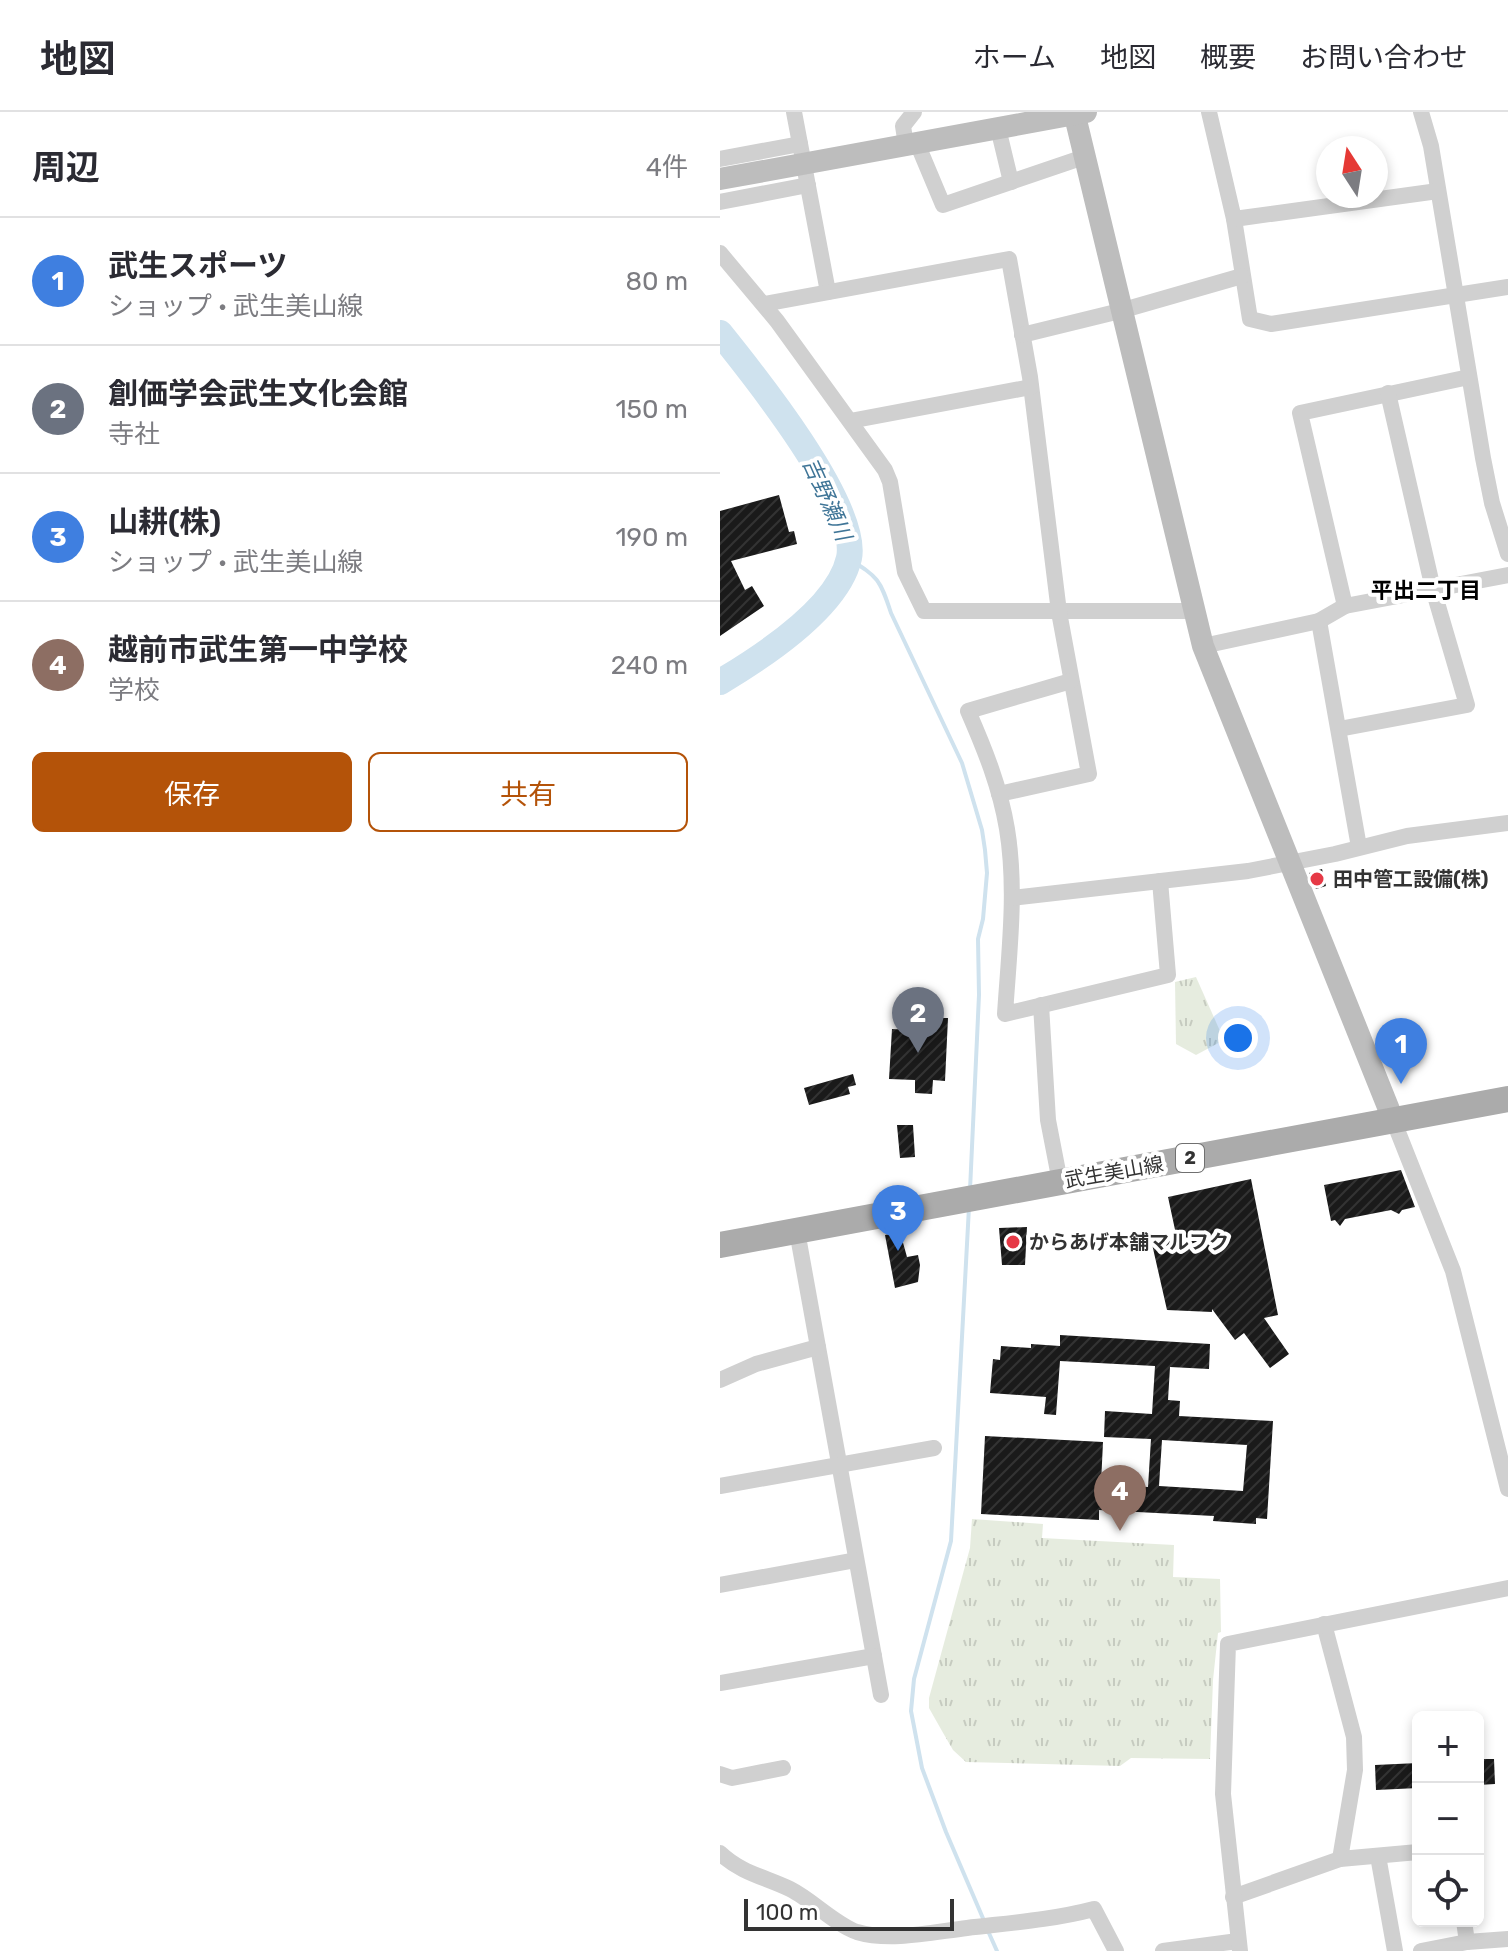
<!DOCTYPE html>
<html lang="ja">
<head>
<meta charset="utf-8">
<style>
	:root { --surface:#fff; --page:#f7f7f7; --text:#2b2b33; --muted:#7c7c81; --line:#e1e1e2; --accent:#b45309 }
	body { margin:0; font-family:Rubik,"Noto Sans JP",sans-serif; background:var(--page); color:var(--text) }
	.controls { position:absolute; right:24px; bottom:24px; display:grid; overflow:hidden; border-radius:12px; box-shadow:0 4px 12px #0003 }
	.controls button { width:72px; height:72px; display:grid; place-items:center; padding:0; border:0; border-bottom:2px solid var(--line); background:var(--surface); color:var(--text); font:40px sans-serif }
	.compass { position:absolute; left:596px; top:24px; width:72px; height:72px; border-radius:50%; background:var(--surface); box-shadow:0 4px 12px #0003; rotate:348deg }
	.scale { position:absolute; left:24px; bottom:20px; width:210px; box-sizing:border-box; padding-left:8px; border:4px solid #333; border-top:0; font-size:22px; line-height:28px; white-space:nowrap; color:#333; -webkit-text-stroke:6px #fff; paint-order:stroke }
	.you { position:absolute; left:518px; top:926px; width:28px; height:28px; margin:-20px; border:6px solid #fff; border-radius:50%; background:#1a73e8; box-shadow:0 0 0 12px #1a73e833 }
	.badge { display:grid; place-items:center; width:52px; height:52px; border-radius:50%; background:var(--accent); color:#fff; font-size:26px; font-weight:700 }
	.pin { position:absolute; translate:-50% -66px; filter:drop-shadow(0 2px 4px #0008) }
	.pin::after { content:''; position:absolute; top:42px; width:28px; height:24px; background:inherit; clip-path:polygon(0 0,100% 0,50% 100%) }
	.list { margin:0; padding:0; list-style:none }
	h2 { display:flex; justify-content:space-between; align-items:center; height:104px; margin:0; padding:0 32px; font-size:34px }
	h2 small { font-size:26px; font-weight:400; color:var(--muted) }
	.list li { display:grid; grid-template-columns:52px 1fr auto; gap:24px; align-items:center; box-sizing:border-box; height:128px; padding:0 32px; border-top:2px solid var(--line) }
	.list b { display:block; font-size:30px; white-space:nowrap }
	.list p { margin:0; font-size:26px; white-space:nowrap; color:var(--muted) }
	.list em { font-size:26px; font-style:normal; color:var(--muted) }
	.actions { display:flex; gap:16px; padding:24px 32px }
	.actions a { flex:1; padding:18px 0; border:2px solid var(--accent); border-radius:12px; text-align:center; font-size:28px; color:var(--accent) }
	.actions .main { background:var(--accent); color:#fff }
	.icon { flex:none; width:44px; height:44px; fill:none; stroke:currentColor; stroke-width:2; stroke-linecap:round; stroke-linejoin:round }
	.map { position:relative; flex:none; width:788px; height:1839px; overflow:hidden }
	header { display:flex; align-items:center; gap:48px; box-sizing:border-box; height:112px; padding:0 40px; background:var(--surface); border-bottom:2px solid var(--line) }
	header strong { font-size:38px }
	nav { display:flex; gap:44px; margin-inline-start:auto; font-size:28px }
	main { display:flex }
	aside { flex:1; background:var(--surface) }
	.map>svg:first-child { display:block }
	.park { fill:url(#park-tufts) }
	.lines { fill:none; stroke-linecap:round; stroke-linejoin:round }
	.stream { stroke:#cfe2ee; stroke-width:4 }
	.river { stroke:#cfe2ee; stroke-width:26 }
	.building { fill:url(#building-hatch); fill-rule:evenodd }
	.street { stroke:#d0d0d0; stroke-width:16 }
	.secondary { stroke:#bdbdbd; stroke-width:22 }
	.primary { stroke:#ababab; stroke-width:26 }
	.poi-dot { fill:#e63946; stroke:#fff; stroke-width:3 }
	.labels { text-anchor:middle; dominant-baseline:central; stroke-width:8; stroke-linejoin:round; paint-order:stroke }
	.shield { fill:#fff; stroke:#707070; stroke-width:2 }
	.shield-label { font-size:18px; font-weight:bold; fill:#333 }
	.poi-label { font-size:20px; font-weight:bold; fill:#333; stroke:#fff; text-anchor:start }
	.street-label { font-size:20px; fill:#333; stroke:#fff }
	.water-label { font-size:22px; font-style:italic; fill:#3f7597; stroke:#fff }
	.neighbourhood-label { font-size:22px; font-weight:bold; fill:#000; stroke:#fff }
</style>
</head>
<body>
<header>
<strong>地図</strong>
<nav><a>ホーム</a><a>地図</a><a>概要</a><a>お問い合わせ</a></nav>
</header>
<main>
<aside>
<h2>周辺<small>4件</small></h2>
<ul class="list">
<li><span class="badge" style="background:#3f7fe0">1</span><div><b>武生スポーツ</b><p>ショップ · 武生美山線</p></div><em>80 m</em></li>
<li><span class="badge" style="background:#6b7280">2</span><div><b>創価学会武生文化会館</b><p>寺社</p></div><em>150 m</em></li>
<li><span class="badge" style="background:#3f7fe0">3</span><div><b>山耕(株)</b><p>ショップ · 武生美山線</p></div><em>190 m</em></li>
<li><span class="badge" style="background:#8d6e63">4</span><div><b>越前市武生第一中学校</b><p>学校</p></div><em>240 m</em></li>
</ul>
<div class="actions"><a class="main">保存</a><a>共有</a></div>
</aside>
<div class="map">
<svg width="788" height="1839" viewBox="0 0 788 1839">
	<defs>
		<pattern id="park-tufts" width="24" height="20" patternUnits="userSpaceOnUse" patternTransform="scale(2)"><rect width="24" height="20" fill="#e6ecdf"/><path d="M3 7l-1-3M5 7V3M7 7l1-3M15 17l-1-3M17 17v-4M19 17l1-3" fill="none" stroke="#c6cbc0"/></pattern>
		<pattern id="building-hatch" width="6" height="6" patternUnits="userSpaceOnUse" patternTransform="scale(2)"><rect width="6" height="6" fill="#1a1a1a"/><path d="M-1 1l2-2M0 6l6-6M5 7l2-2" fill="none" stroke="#333"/></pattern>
	</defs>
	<rect width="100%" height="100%" fill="#fff"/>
	<g class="park">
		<polygon points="476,865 504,928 476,943 456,932 455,870"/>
		<polygon points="252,1407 323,1412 322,1426 454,1433 453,1465 500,1467 501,1520 498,1521 493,1568 490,1647 411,1646 400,1654 246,1650 233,1638 222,1619 209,1596 209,1586 250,1436"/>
	</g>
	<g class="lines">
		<g class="stream">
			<path d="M129,447C158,465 160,467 171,501L242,651L262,718L265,738L267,761L263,807L258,827L259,883L250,1078"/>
			<polyline points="249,1095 231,1429 194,1567 191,1599 202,1656 226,1720 265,1811"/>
			<polyline points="268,1819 277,1839"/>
		</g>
		<path class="river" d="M0,221C33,262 140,395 129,446C118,496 42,545 0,570"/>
	</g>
	<g class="building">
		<polygon points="59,383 69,420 74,419 77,432 11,449 25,478 32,474 44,494 0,524 0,399"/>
		<polygon points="602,757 606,774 596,777 589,761"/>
		<polygon points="214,906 228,906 225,969 213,968 212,982 195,981 195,968 169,967 172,917 214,919"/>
		<polygon points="133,962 136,973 128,975 130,982 89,993 84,976"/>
		<polygon points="177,1013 193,1013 195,1045 180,1046"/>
		<polygon points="681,1058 695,1095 682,1098 679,1102 671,1098 625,1107 620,1114 615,1108 611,1109 604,1073"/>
		<polygon points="531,1067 558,1203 544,1206 569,1242 550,1256 524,1221 515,1228 492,1197 492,1200 447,1198 432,1132 457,1127 448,1085"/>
		<polygon points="307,1115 305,1153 282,1153 279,1116"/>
		<polygon points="180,1120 187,1145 198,1143 200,1153 198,1170 175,1176 165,1123"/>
		<path d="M340,1223L490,1232L489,1257L450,1255L448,1288L460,1289L459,1304L553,1309L547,1407L536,1406V1412L493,1409L494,1404L379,1398V1408L261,1402L265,1324L383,1330L381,1372L428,1375L431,1327L384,1325L385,1299L432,1302L435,1254L340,1249L336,1303L324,1302L326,1285L270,1281L273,1247L280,1248L281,1234L311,1236V1232L340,1234ZM442,1328L527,1333L523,1379L439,1374Z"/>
		<polygon points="758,1647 774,1647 775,1672 758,1673"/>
		<polygon points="698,1651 698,1676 656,1678 655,1653"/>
	</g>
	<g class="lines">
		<g class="street">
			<polyline points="74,0 108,180"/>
			<polyline points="489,0 514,107 530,207 551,212 788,175"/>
			<polyline points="701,0 711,34 763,346 772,391 788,442"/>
			<polyline points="278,16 291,70"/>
			<polyline points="197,31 223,93 364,45"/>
			<polyline points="186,33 183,14 194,0"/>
			<polyline points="0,47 80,32"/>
			<polyline points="0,90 88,73"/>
			<polyline points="514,107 718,79"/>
			<polyline points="0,141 57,209 165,358 170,370 185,460 204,499 473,499"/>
			<polyline points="44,192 289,147 310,265 339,500 369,662 279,682"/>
			<polyline points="302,223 400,199 522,164"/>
			<polyline points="130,309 311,275"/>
			<polyline points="625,494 580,301 749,265"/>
			<polyline points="599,509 639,735"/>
			<polyline points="483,534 599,509 625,494 788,463"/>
			<path d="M351,569L248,599C265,638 280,675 287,717C297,778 289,840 285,902L448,863L440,769"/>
			<polyline points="619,617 747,593 713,477 668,281"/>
			<polyline points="292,786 528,759 615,742 687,724 788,711"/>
			<polyline points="321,893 328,1008 340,1070"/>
			<polyline points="674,1010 733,1159 788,1377"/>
			<polyline points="77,1119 161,1583"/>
			<polyline points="0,1268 36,1252 98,1235"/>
			<polyline points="0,1374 214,1336"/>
			<polyline points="0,1473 136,1448"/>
			<polyline points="604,1512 634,1625 635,1658 620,1747"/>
			<polyline points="0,1571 154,1544"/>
			<polyline points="0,1662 12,1666 63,1656"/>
			<path d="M0,1741C21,1761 45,1765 70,1777C92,1788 116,1813 137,1820C170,1830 213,1820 247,1816C289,1811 332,1808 374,1797L396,1839"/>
			<polyline points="658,1744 675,1839"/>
			<polyline points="513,1785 620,1747 698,1740"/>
			<polyline points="744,1809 747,1830"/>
			<polyline points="443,1839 518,1829"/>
			<polyline points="520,1839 503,1682 508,1532 788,1476"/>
			<polyline points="701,1839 747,1830 788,1827"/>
		</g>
		<g class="secondary">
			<polyline points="354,0 483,534 674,1010"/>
			<polyline points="0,67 366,0"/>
		</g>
		<polyline class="primary" points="0,1133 788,987"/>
	</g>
	<g class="poi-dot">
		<circle cx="597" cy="767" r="8"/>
		<circle cx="293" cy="1130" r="8"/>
	</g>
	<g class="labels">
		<rect class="shield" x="456" y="1032" width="28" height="28" rx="6"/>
		<g class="shield-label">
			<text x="470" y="1046">2</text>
		</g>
		<g class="poi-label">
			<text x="613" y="767">田中管工設備(株)</text>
			<text x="309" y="1130">からあげ本舗マルフク</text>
		</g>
		<g class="street-label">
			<text transform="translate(394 1060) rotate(-10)">武生美山線</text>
		</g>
		<g class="water-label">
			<text transform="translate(107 387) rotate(66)">吉野瀬川</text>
		</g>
		<g class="neighbourhood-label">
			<text x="706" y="478">平出二丁目</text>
		</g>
	</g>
</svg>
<div class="controls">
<button>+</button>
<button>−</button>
<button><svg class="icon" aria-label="locate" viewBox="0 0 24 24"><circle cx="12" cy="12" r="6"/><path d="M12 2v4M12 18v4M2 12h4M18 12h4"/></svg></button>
</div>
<svg class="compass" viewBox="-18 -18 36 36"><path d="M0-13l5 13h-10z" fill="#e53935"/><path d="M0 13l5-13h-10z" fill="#7c7c81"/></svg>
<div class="scale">100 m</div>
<div class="you"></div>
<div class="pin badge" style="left:681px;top:972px;background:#3f7fe0">1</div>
<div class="pin badge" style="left:198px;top:941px;background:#6b7280">2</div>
<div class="pin badge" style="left:178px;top:1139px;background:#3f7fe0">3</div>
<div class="pin badge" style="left:400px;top:1419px;background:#8d6e63">4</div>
</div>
</main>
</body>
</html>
